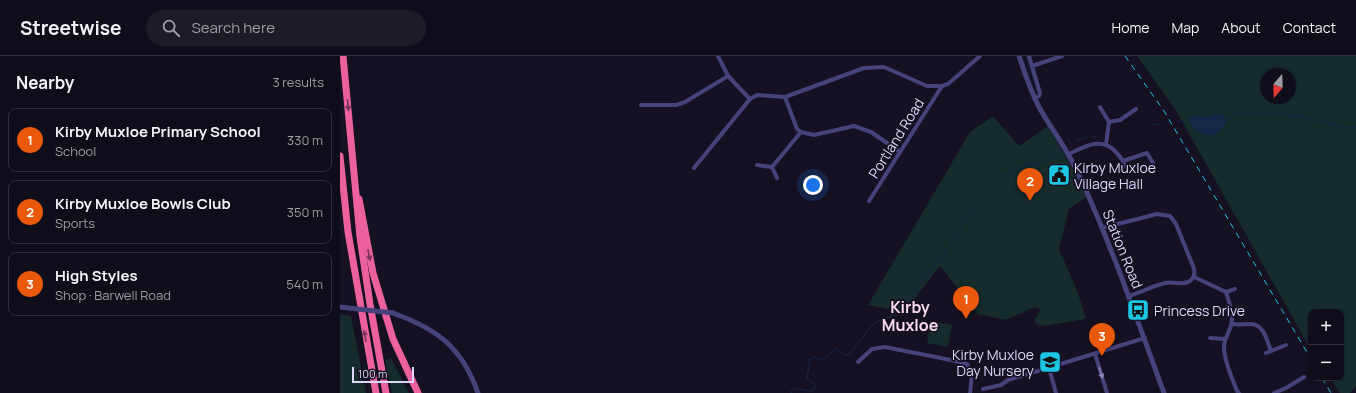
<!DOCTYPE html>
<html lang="en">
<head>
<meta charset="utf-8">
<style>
	:root { --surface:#100d1a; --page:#1e1b27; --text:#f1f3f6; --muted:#9c9ca2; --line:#302d39; --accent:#ea580c }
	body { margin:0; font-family:Manrope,sans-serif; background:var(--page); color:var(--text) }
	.controls { position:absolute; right:12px; bottom:12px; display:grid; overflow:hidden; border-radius:8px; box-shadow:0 1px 3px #0004 }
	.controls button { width:36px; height:36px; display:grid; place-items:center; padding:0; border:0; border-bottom:1px solid var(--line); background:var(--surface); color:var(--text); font:20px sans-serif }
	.compass { position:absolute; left:920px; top:12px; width:36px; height:36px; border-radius:50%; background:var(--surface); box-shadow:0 1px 3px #0004; rotate:199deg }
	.scale { position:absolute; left:12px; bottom:10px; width:62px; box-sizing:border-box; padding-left:4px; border:2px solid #ddd7fa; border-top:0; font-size:11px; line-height:14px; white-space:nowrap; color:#ddd7fa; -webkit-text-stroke:3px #151122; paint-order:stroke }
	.you { position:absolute; left:473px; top:129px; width:14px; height:14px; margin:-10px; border:3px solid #fff; border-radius:50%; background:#1a73e8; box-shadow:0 0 0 6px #1a73e833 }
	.badge { display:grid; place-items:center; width:26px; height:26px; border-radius:50%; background:var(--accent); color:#fff; font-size:13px; font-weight:700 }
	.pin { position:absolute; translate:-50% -33px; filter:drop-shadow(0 1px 2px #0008) }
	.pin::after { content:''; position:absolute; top:21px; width:14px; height:12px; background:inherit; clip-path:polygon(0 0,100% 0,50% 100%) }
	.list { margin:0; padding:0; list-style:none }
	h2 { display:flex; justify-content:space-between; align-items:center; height:52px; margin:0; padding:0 16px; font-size:17px }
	h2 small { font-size:13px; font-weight:400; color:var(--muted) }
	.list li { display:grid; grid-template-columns:26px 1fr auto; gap:12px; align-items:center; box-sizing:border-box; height:64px; margin:0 8px 8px; padding:0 8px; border:1px solid var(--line); border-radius:8px }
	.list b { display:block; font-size:15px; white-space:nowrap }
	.list p { margin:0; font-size:13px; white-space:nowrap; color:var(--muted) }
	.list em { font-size:13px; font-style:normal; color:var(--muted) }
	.icon { flex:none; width:22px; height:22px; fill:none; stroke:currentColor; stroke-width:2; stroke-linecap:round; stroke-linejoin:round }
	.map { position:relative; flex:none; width:1016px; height:337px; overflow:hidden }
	header { display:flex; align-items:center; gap:24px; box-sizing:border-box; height:56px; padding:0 20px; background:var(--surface); border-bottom:1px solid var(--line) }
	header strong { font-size:19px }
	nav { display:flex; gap:22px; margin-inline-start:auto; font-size:14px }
	.search { width:280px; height:36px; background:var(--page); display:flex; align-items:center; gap:10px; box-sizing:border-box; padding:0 14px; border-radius:22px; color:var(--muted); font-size:15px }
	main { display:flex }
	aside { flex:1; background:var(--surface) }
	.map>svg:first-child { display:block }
	.green { fill:#152b2c; fill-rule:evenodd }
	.water { fill:#162747 }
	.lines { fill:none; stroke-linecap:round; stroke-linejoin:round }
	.stream { stroke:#162747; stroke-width:1 }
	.minor { stroke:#46427c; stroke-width:4 }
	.tertiary { stroke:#46427c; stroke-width:5 }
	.motorway { stroke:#ec619d; stroke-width:7 }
	.rail { stroke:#1cc6e2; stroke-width:1; stroke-dasharray:6 5; stroke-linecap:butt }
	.tertiary-bridge { stroke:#46427c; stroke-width:5 }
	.oneway { fill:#763559 }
	.oneway2 { fill:#8a85b5 }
	.labels { text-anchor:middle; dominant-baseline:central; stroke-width:3.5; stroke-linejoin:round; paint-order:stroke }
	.street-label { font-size:14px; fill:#ddd7fa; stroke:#151122 }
	.poi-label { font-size:14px; fill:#ddd7fa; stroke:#151122; text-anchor:start }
	.quarter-label { font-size:16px; font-weight:bold; fill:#fad9ed; stroke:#151122 }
</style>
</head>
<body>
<header>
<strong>Streetwise</strong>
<div class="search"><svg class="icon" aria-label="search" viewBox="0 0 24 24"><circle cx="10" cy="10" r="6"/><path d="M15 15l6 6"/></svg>Search here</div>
<nav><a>Home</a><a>Map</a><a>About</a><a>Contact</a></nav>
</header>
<main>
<aside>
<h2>Nearby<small>3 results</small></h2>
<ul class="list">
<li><span class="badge">1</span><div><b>Kirby Muxloe Primary School</b><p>School</p></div><em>330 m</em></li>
<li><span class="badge">2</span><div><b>Kirby Muxloe Bowls Club</b><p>Sports</p></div><em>350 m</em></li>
<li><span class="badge">3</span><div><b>High Styles</b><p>Shop · Barwell Road</p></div><em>540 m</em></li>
</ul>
</aside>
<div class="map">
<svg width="1016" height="337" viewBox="0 0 1016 337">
	<rect width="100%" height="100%" fill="#151122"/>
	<g class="green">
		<path d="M797,0H1016V330L1010,337H1000L990,322H1001V256H971V294L835,53ZM926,18H950V42H926Z"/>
		<polygon points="653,60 679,90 708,70 748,140 729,153 719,193 738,237 746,263 704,270 696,268 694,262 697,261 700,253 695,251 666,264 638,258 600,210 564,256 528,249 630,76"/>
		<polygon points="0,258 11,260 26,337 0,337"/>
		<polygon points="591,265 612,269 608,291 587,287"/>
		<polygon points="51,302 69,337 52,337 45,304"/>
	</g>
	<path class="water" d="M877,58C882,58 886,60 886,66C884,70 881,76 876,78C864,83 851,73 848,62L855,60L867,61Z"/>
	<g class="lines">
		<g class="stream">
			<polyline points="686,0 697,34"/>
			<polyline points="886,63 900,57 950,59 966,61 978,66 1000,69 1008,72 1016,71"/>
			<polyline points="838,65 849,64"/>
			<polyline points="811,69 819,68"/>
			<polyline points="752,80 757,80"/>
			<polyline points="728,83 731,87 729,88"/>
			<polyline points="736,85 748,81"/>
			<path d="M451,337L452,334C459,330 466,337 474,334L475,329L467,322L470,303L476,301L480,304C487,302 490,296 497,293L504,299H509L534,267L556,258L595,208L604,199L629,158L660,122L687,107H698L707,103L721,95"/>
		</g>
		<g class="minor">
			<polyline points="378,0 388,20 410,43 417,39 445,41 524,12 544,11 587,30 602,30 608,28 640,0"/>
			<polyline points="689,0 700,37 699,40 695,42"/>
			<polyline points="692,10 722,0"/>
			<polyline points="445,41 457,73 461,76 474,79 514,70 531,76 560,96"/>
			<polyline points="301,49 336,49 345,46 388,20"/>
			<polyline points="760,51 769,66"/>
			<polyline points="766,88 769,66 780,64 796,53"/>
			<path d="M729,98C744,91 760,81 774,94C779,99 783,104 785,110"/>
			<polyline points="783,105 807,97 813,107"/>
			<polyline points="417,109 432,111"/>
			<polyline points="354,112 410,43"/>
			<polyline points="437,122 432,111 461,76"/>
			<polyline points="529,145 602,30"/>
			<path d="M762,172L817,158L830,160L836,168L853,210C855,215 855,221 850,225C843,230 833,225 825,227C813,230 801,236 789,240"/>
			<path d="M854,221L886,236C889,246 894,259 891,269C889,278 883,284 884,293C885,307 892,322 897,335L899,337"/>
			<polyline points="886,236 895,233"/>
			<path d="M892,268C899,269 904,268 911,268C924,268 927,285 931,295"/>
			<polyline points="870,282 885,283"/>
			<polyline points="926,297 946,289"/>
			<polyline points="755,298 767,337"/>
			<polyline points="518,306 532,293 545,291 616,305 627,308 632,318 630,337"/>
			<polyline points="709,312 716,337"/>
			<polyline points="643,333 661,329 668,324 805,282"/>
			<polyline points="934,337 946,332 964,321"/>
		</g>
		<g class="tertiary">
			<path d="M679,0C685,17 690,34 699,51C712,74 728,94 739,119C772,190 797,264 824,337"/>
			<path d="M53,257C97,273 122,291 138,337"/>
		</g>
		<g class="motorway">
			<polyline points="3,0 20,181 30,248 46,337"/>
			<polyline points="0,100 8,176 36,337"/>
			<polyline points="19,143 33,217 53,283 78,337"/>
		</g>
		<g class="rail">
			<polyline points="785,0 824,55 971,303"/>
			<polyline points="982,322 991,337"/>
		</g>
		<polyline class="tertiary-bridge" points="0,251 53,257"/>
	</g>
	<defs><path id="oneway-solid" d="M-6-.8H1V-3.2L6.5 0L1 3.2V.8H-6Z"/></defs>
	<g class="oneway">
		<use href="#oneway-solid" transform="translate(8 49) rotate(85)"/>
		<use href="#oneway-solid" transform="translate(29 199) rotate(79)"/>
		<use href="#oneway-solid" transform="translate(25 280) rotate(-100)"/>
	</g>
	<use class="oneway2" href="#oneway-solid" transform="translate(761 317) rotate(72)"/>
	<defs>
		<g id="civic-square" transform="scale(1.15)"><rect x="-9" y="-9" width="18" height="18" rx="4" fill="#1cc6e2" stroke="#151122"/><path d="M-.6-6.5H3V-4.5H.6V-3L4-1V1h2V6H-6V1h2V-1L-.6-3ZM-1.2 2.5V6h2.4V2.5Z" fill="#111"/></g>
		<g id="bus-square" transform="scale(1.15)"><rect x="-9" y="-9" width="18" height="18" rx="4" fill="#1cc6e2" stroke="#151122"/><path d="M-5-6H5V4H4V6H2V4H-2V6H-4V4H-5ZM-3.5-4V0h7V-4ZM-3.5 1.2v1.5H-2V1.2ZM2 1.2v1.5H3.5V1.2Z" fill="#111"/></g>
		<g id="school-square" transform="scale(1.15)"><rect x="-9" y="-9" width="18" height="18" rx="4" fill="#1cc6e2" stroke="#151122"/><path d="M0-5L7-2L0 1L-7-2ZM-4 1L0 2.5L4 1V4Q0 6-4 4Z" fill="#111"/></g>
	</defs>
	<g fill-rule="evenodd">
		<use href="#civic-square" x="719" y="119"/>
		<use href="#bus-square" x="798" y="254"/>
		<use href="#school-square" x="710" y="306"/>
	</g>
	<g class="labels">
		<g class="street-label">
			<text transform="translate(556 82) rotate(-58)">Portland Road</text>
			<text transform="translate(783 193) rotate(68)">Station Road</text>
		</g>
		<g class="poi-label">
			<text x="734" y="111">Kirby Muxloe<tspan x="734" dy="16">Village Hall</tspan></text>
			<text x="814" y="254">Princess Drive</text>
			<text x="694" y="298" text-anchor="end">Kirby Muxloe<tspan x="694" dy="16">Day Nursery</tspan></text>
		</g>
		<g class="quarter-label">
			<text x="570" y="251">Kirby<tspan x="570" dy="18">Muxloe</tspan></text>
		</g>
	</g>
</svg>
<div class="controls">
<button>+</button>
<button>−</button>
</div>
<svg class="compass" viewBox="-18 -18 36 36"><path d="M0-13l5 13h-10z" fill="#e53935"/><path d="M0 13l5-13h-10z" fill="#9c9ca2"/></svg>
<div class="scale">100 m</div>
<div class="you"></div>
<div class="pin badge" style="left:626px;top:263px">1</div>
<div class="pin badge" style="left:690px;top:145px">2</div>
<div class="pin badge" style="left:762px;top:300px">3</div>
</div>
</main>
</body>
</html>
